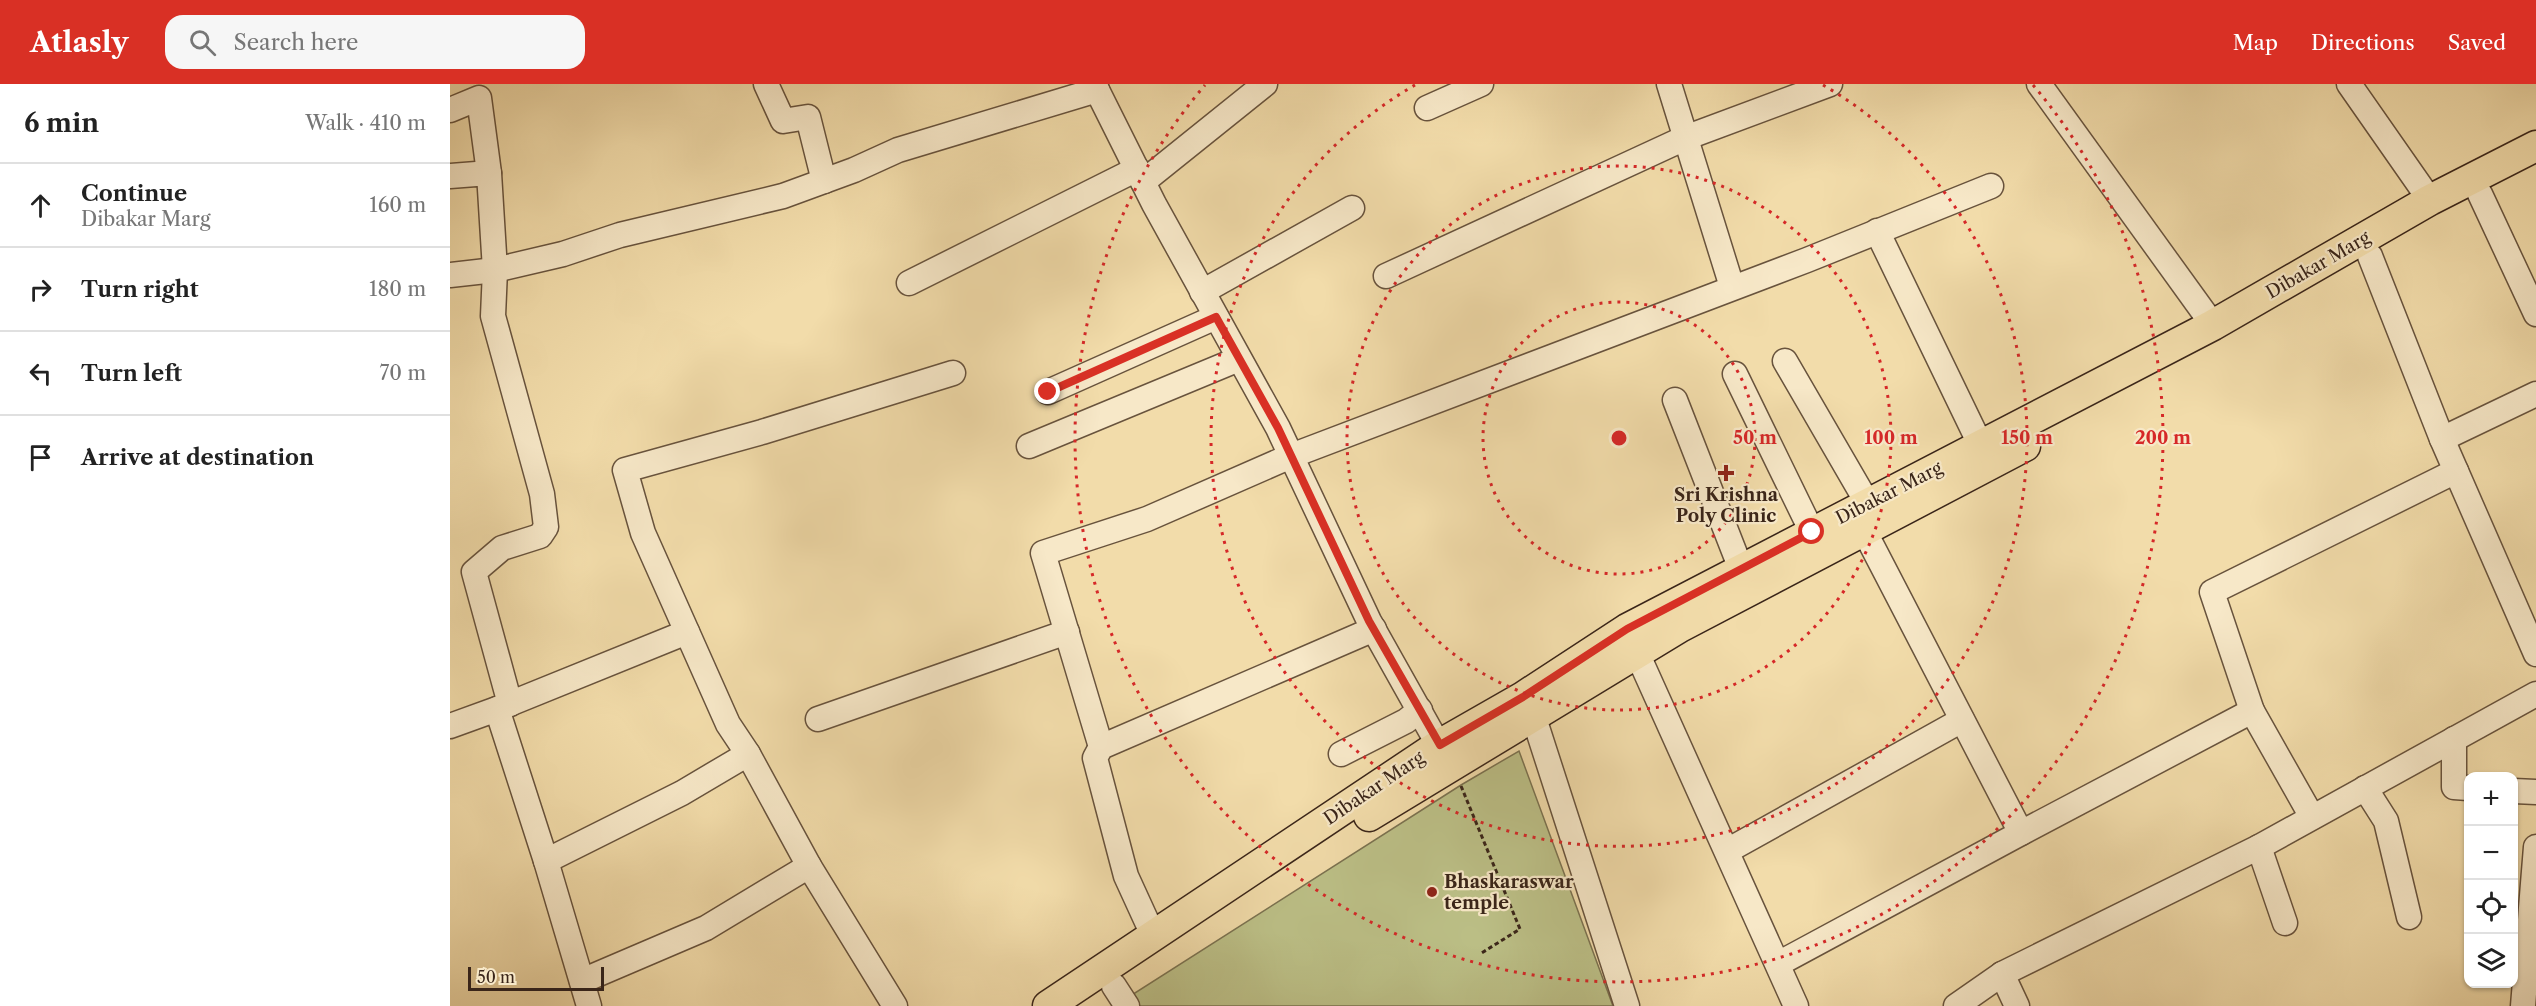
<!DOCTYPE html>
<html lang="en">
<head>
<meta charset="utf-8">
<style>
	:root { --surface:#fff; --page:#f6f6f6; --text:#222; --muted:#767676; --line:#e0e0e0; --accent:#d93025 }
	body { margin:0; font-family:"Libre Caslon Text",serif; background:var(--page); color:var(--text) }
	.controls { position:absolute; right:18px; bottom:18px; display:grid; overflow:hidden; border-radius:12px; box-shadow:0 2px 4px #0004 }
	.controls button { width:54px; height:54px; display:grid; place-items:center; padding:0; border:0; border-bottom:2px solid var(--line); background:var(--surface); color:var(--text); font:30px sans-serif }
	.scale { position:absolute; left:18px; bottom:15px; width:136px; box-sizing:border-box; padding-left:6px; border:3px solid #3a2519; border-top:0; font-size:16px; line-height:21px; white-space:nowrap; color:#3a2519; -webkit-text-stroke:4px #f7e8c8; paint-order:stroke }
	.stop { position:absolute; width:18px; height:18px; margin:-14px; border:4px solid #d93025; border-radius:50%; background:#fff }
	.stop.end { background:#d93025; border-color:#fff; box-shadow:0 2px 6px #0008 }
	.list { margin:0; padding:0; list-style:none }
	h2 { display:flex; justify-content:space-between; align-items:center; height:78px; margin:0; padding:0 24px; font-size:26px }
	h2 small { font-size:20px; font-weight:400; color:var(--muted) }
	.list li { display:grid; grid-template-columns:39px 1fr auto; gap:18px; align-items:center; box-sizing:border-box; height:84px; padding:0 24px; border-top:2px solid var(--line) }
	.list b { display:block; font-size:22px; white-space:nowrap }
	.list p { margin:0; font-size:20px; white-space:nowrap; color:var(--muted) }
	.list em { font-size:20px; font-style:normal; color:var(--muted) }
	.icon { flex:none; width:33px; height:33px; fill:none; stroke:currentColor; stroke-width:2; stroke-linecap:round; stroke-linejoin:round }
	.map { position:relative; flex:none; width:2086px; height:922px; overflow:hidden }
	header { display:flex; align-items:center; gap:36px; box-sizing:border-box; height:84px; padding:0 30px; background:var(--accent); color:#fff }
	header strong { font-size:28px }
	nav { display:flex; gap:33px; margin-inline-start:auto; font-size:21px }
	.search { width:420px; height:54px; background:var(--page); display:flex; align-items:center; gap:15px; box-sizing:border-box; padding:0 21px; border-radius:18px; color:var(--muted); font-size:22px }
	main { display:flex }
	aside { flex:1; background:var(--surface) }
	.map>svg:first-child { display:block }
	.green { fill:#bcc087; stroke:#7b7250; stroke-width:1.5 }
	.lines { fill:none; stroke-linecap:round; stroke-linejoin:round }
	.minor-casing { stroke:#68533d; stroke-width:27 }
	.major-casing { stroke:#3a2519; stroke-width:33 }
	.path { stroke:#3a2519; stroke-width:3; stroke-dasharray:4.5 3; stroke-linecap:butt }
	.minor { stroke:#f7e8c8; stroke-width:24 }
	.major { stroke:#f2dcaa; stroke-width:30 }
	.route { stroke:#d93025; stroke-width:8 }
	.ring { fill:none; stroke:#d62828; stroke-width:3; stroke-dasharray:3 6 }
	.poi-dot { fill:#8f2418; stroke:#f7e8c8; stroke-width:2 }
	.labels { text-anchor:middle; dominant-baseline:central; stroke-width:4.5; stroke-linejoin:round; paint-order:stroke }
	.street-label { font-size:18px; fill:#3a2519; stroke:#f7e8c8 }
	.poi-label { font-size:18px; font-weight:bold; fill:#3a2519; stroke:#f7e8c8 }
	.centre { fill:#d62828; stroke:#f7e8c8; stroke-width:3 }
	.ring-label { font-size:18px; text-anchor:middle; font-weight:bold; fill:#d62828; stroke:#f7e8c8; stroke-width:4.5; stroke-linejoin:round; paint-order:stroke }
</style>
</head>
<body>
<header>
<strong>Atlasly</strong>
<div class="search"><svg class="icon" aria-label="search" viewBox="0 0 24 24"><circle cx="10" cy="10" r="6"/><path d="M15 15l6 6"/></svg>Search here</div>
<nav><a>Map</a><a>Directions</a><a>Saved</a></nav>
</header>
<main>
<aside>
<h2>6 min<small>Walk · 410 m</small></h2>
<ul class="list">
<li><svg class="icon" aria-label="ahead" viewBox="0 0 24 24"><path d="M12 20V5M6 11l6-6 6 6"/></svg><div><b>Continue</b><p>Dibakar Marg</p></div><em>160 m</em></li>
<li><svg class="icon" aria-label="right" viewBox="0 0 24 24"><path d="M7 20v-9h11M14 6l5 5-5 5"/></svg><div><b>Turn right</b></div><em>180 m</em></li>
<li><svg class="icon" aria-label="left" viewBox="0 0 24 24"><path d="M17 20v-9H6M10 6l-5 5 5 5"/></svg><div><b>Turn left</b></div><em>70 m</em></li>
<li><svg class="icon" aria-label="arrive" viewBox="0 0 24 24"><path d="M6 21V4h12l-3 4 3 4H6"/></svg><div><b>Arrive at destination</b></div></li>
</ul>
</aside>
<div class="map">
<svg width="2086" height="922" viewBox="0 0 2086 922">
	<rect width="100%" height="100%" fill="#f2dcaa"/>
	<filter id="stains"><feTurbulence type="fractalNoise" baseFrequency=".00333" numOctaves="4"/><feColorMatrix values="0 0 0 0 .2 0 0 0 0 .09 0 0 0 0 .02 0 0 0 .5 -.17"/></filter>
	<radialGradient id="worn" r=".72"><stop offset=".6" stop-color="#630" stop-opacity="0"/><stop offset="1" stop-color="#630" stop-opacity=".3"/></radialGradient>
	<polygon class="green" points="1069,667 1163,922 682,922 677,914 1011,701"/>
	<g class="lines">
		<g class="minor-casing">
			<g id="minor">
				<polyline points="316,0 333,37 358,33 374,97"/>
				<polyline points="644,0 704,120 828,344 919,537 997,676"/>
				<polyline points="1219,0 1282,203"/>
				<polyline points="1589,0 1763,241"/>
				<polyline points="1899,0 1980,116"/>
				<polyline points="977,24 1031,0"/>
				<polyline points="0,26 29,14 39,89"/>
				<polyline points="0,92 39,89 45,186 43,232 92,410 96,443 90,452 52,464 24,488 60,620"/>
				<polyline points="693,98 815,0"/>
				<polyline points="2030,110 2086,230"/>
				<polyline points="1427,147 1531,362"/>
				<polyline points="1920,172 1992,355 2086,570"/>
				<polyline points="0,191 45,186 113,170 170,151 333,112 404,86 448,66 647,6"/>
				<polyline points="936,192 1235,54 1380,0"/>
				<polyline points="459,199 687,85"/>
				<polyline points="752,208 902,124"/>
				<polyline points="1335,277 1418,420"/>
				<polyline points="1285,290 1362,448"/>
				<polyline points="598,308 766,233"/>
				<polyline points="1225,316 1291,485"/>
				<polyline points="1992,355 2086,310"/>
				<polyline points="579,362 789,275"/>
				<polyline points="237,548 47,625 96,777 232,709 298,670"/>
				<polyline points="1187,569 1346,922"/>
				<polyline points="1802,627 1762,508 2006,387"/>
				<polyline points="1083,631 1177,922"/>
				<polyline points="368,635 617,548"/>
				<polyline points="0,642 47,625"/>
				<polyline points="2004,655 2004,703 2018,704"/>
				<polyline points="651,663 593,469 697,435 841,372 1357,176 1541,102"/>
				<polyline points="891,670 956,637 970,626"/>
				<polyline points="1915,704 1936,737 1959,833"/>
				<polyline points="2064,707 2086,708"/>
				<polyline points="1571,749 1802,627 1862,733"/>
				<polyline points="1809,763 1835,839"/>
				<polyline points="1277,767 1512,636"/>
				<polyline points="96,777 139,922"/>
				<polyline points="703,851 676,792 645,674 651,663 924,545"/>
				<polyline points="1328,880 1571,749 1406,431"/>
				<polyline points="1552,890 1567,922"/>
				<polyline points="132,897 256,844 359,782"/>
				<polyline points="664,902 677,922"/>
				<polyline points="445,922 359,782 298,670 278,640 193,449 175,386 312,348 503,289"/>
				<polyline points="1506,922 1552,890 1809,763 2086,610"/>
				<polyline points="2073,922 2086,763"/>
			</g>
		</g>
		<g class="major-casing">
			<g id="major">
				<polyline points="919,732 1230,543 1575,362"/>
				<polyline points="598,922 989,661 1073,613 1177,545 1763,241 1980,116 2086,62"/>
			</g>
		</g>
		<polyline class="path" points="1011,702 1070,845 1030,870"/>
		<use href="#minor" class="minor"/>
		<use href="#major" class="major"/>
	</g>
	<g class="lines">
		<polyline class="route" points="598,308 766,233 828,344 919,537 990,661 1073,613 1177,545 1362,448"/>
	</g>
	<g class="ring">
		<circle cx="1169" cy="354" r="136"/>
		<circle cx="1169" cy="354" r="272"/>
		<path d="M1373 1A408 408 0 1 1 965 1"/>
		<path d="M1583 1A544 544 0 1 1 755 1"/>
	</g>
	<g class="poi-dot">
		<path d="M1273 380h6v6h6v6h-6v6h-6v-6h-6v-6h6z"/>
		<circle cx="982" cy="808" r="6"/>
	</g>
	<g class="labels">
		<g class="street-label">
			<text transform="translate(1868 181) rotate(-30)">Dibakar Marg</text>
			<text transform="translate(1439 409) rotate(-27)">Dibakar Marg</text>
			<text transform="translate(924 704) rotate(-34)">Dibakar Marg</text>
		</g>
		<g class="poi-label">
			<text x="1276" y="411">Sri Krishna<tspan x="1276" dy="21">Poly Clinic</tspan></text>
			<text x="994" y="798" text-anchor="start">Bhaskaraswar<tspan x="994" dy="21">temple</tspan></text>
		</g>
	</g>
	<circle cx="1169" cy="354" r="9" class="centre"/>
	<g class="ring-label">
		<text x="1305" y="360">50 m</text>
		<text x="1441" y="360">100 m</text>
		<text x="1577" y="360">150 m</text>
		<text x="1713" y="360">200 m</text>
	</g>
	<rect width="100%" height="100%" filter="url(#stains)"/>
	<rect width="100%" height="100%" fill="url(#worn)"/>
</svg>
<div class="controls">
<button>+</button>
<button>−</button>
<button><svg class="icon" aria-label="locate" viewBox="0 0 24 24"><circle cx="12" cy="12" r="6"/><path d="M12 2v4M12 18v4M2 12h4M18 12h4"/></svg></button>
<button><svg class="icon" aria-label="layers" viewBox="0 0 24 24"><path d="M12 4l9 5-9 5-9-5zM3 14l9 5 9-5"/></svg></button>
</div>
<div class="scale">50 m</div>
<div class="stop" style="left:1362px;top:448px"></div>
<div class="stop end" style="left:598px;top:308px"></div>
</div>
</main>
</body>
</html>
